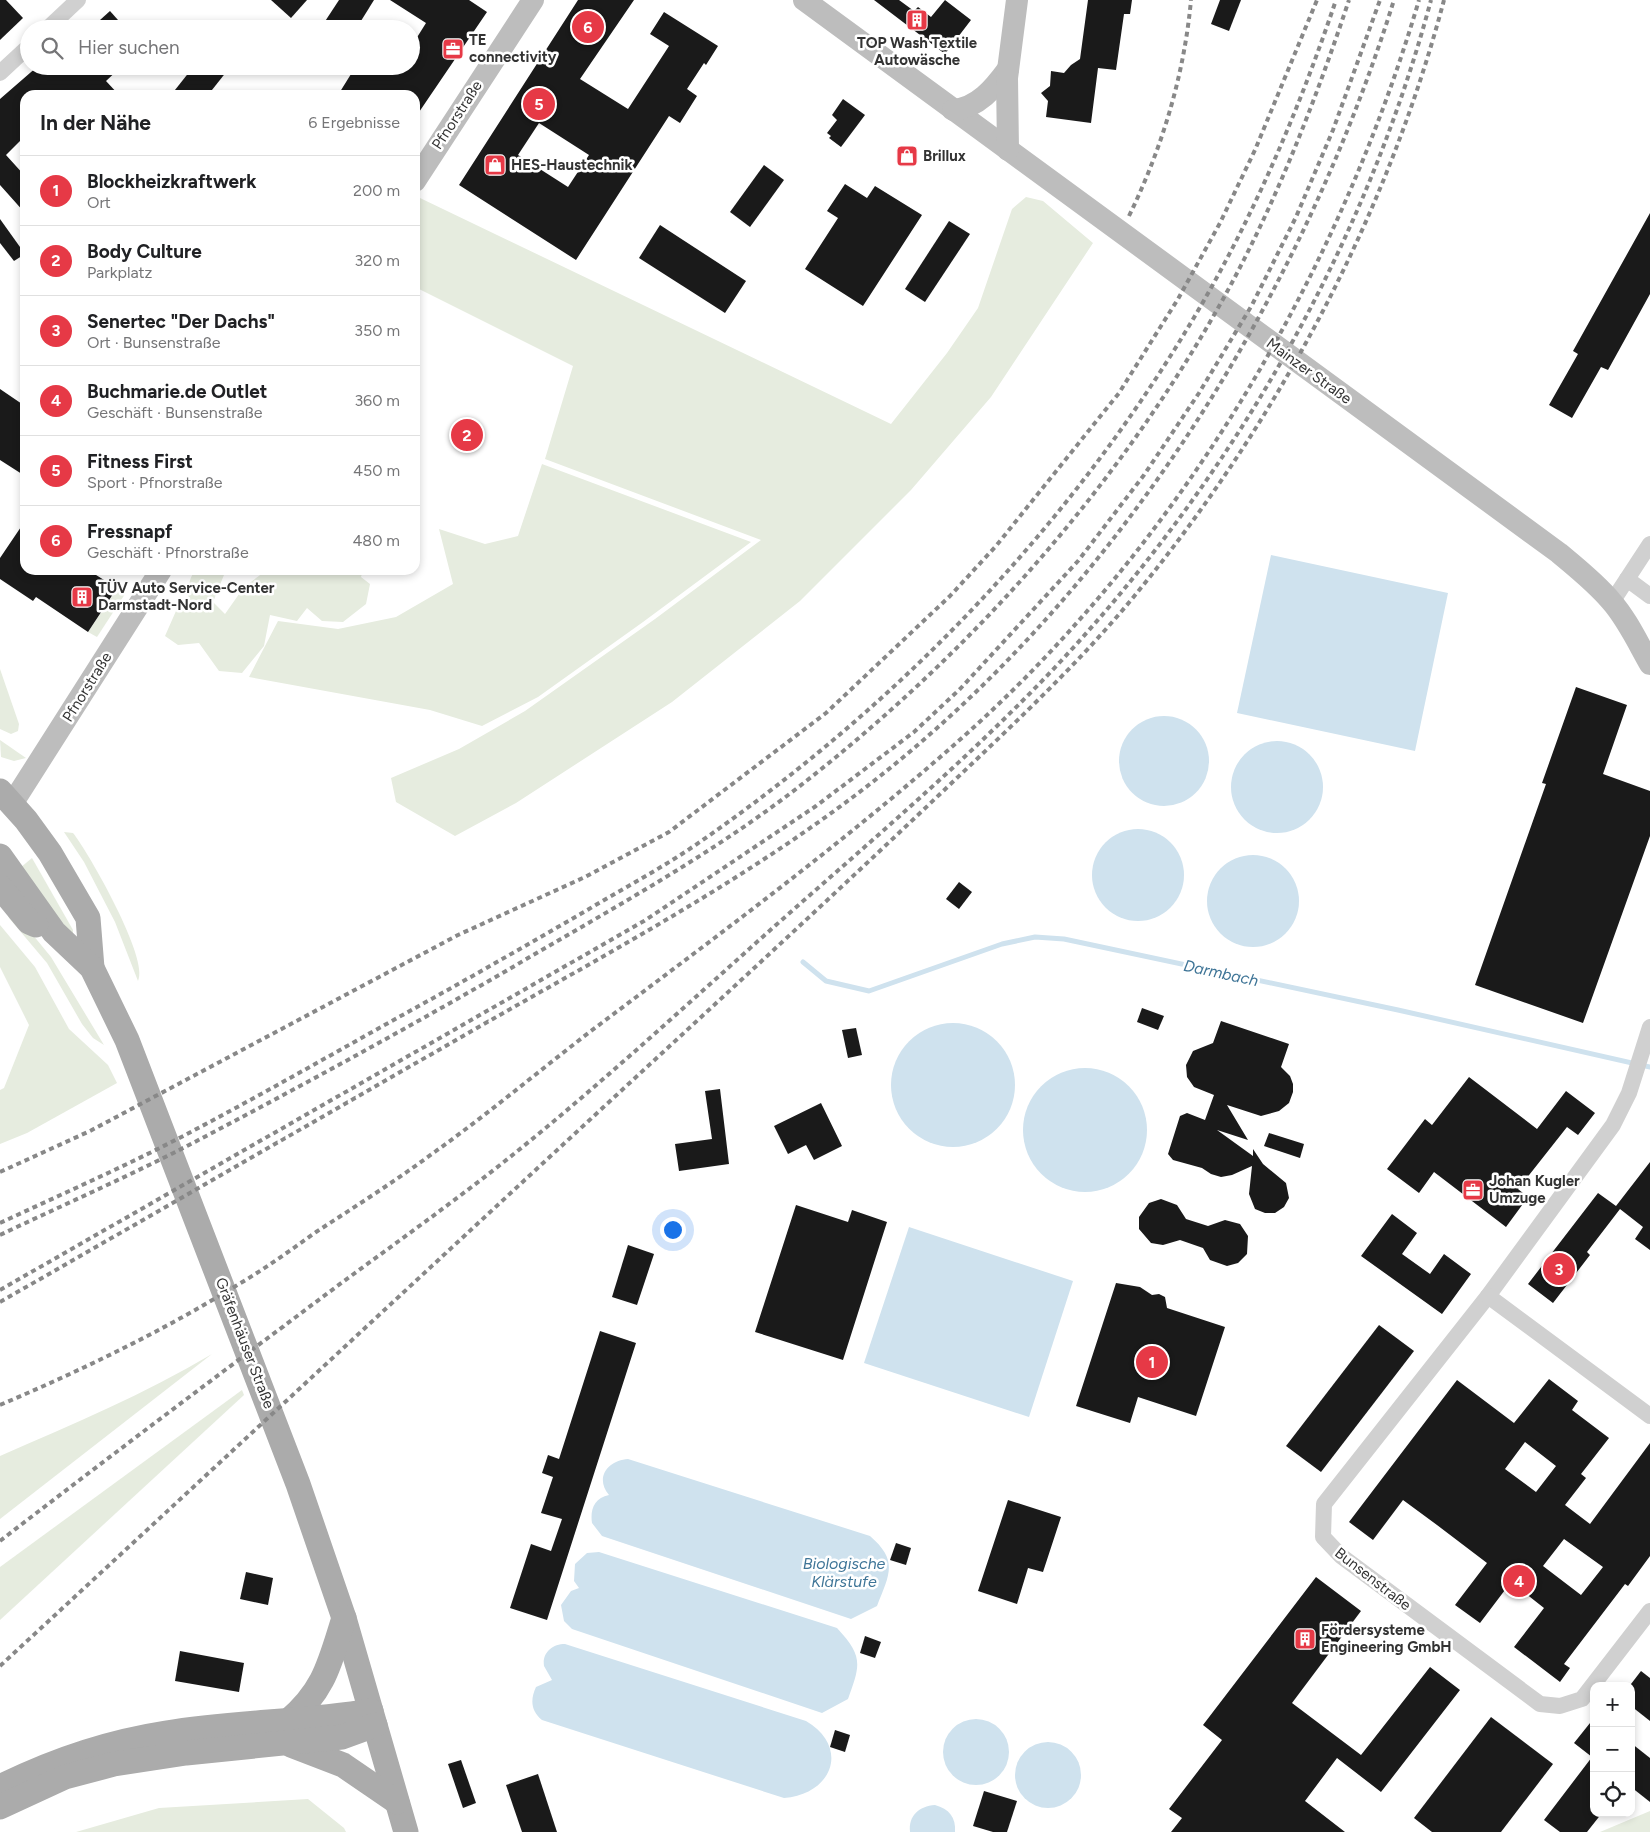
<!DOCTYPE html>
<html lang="de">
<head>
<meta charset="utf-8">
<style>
	:root { --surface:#fff; --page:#f2f2f2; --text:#202124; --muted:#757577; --line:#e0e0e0; --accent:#e63946 }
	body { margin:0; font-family:Figtree,sans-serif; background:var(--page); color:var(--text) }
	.controls { position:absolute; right:15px; bottom:15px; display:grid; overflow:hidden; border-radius:10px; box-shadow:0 2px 8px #0003 }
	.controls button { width:45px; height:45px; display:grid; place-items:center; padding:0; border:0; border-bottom:1px solid var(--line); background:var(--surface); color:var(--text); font:25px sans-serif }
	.you { position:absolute; left:672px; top:1229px; width:18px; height:18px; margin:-12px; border:4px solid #fff; border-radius:50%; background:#1a73e8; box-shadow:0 0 0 8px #1a73e833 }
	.badge { display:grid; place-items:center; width:32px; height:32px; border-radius:50%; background:var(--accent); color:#fff; font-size:16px; font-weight:700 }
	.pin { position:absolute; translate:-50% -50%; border:2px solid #fff; box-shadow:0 1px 5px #0006 }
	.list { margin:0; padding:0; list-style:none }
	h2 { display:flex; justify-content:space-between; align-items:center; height:65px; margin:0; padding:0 20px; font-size:21px }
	h2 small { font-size:16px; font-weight:400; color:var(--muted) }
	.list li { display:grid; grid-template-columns:32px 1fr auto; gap:15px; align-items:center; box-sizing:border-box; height:70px; padding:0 20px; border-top:1px solid var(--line) }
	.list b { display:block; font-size:19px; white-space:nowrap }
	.list p { margin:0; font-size:16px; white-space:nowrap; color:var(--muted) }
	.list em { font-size:16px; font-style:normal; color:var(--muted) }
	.icon { flex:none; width:28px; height:28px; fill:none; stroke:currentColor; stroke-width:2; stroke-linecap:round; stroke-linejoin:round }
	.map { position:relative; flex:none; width:1650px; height:1832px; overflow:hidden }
	.search { position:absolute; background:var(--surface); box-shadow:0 2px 8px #0003; left:20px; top:20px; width:400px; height:55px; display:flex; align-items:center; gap:12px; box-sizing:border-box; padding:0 18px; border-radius:28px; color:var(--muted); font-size:19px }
	.panel { position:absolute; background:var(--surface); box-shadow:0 2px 8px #0003; left:20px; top:90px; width:400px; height:485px; border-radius:15px }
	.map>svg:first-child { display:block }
	.green { fill:#e6ecdf }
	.water { fill:#cfe2ee }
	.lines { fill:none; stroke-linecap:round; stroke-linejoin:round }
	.stream { stroke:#cfe2ee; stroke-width:5 }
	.building { fill:#1a1a1a; fill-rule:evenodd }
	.street { stroke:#d0d0d0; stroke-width:16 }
	.secondary { stroke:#bdbdbd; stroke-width:22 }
	.primary { stroke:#ababab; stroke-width:25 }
	.rail { stroke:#888; stroke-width:4; stroke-dasharray:5 4; stroke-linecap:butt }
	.labels { text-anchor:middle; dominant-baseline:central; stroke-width:5; stroke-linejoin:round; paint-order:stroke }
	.poi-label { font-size:15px; font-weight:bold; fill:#333; stroke:#fff; text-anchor:start }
	.street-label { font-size:15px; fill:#333; stroke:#fff }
	.water-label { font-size:16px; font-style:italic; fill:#3f7597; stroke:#fff }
</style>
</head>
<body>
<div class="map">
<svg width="1650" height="1832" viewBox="0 0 1650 1832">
	<rect width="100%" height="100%" fill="#fff"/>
	<g class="green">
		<polygon points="1026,197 1043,201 1093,243 991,397 911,490 800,601 672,702 516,803 455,836 396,802 391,778 459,749 525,711 655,619 761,540 545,459 573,366 415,287 415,206 420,198 891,424 947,353 978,308 1012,209"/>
		<polygon points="542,464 751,542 643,622 538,697 482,726 430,710 249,677 278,621 338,629 396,617 453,584 439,529 485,544 518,536"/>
		<path d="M196,570H226L213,602L225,614L244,587L267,570H363L361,577L370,584L366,604L343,622L322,621L307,608L297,621L270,615L264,646L242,673L219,671L199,643L178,645L165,636L176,611L190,607C187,596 187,579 196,570Z"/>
		<polygon points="117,589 125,594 97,637 88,632"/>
		<polygon points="0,669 19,724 18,731 11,734 0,729"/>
		<polygon points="0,740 26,758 14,761 1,757"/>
		<path d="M64,832L73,833C89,853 150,960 138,981L115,922L84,862Z"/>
		<polygon points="32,858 73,930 73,937 20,868"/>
		<polygon points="0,895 51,957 104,1045 93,1038 82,1024 47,963 9,918"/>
		<polygon points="0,925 35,967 69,1029 108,1065 117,1083 27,1133 0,1144 0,1090 4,1088 29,1025 0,967"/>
		<path d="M212,1354L0,1519V1456C73,1424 145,1394 212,1354Z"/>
		<polygon points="242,1390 244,1395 0,1620 0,1567"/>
		<polygon points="308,1799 344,1828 346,1832 76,1832 159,1808"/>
		<polygon points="1650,1811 1650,1832 1600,1832"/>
	</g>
	<g class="water">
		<polygon points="1271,555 1448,593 1415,751 1237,713"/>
		<circle cx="1164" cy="761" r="45"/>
		<circle cx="1277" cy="787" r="46"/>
		<circle cx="1138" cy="875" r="46"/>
		<circle cx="1253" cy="901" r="46"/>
		<circle cx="953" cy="1085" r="62"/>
		<circle cx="1085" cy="1130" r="62"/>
		<polygon points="909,1227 1073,1281 1029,1417 864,1363"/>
		<path d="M628,1459L870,1536C899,1561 889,1575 877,1606L851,1619L602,1536L592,1523C590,1510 594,1498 609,1495C594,1477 609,1460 628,1459Z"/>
		<path d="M599,1552L837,1628C864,1657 860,1665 848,1699L822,1713L572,1629L564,1621L561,1605L571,1591L579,1588L574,1581L575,1564L587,1553Z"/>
		<path d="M565,1644L806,1721C850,1747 833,1794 784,1798L542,1720C531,1711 530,1700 536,1687L552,1680L544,1666C542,1653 552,1644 565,1644Z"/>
		<circle cx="976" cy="1752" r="33"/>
		<circle cx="1048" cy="1775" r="33"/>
		<path d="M935,1805C949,1809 956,1817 955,1832H910C908,1816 919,1806 935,1805Z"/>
	</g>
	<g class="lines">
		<polyline class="stream" points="803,962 826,981 869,991 1002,944 1035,937 1064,939 1398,1010 1650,1067"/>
	</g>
	<g class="building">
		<polygon points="0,0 6,0 23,18 0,40"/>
		<polygon points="271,0 307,0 291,18"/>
		<polygon points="339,0 374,0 356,29 320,29"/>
		<polygon points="390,0 469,0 487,12 415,118 415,95 338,95 356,66 411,66 411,47 426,23"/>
		<path d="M578,0H634L580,79L628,109L669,46L650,34L664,12L718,46L706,65L704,63L687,89L697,96L680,123L669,116L576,260L459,185ZM539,123L589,155L568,187L518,155Z"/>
		<polygon points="874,0 899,0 914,11 918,7 931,17 945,0 971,20 945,54"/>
		<polygon points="1088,0 1132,0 1130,14 1124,14 1116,70 1098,68 1091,123 1046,117 1048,101 1041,93 1050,86 1051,71 1064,73 1071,65 1080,59"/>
		<polygon points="1220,0 1241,0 1229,31 1211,24"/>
		<polygon points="110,11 126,29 90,29"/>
		<polygon points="38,66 122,66 106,81 119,95 25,95 25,136 6,155 25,176 25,213 0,185 0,99"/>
		<polygon points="194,66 231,66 208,95 171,95"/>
		<polygon points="843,99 865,115 841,147 829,138 831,136 827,133 837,120 832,115"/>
		<polygon points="764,165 784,180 750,227 730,212"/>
		<polygon points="845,184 867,198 875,186 922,215 863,306 805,269 838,218 827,211"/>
		<polygon points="1650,213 1650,294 1608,370 1601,367 1572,418 1549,405 1578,354 1573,351"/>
		<polygon points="0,219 25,254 14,261 0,243"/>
		<polygon points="949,221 970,234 925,302 905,289"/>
		<polygon points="660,225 746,281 725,313 639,258"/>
		<polygon points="0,389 25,406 25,476 0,460"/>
		<polygon points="25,521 25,570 88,570 117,588 88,632 36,597 33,601 0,579 0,558"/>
		<polygon points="1576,687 1627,705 1603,774 1650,791 1650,836 1583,1023 1475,985 1546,784 1542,783"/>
		<polygon points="959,882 972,892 959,909 946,899"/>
		<polygon points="1142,1008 1164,1016 1158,1030 1137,1022"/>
		<polygon points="1221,1021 1289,1044 1281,1067 1290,1076 1293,1084 1293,1092 1289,1103 1279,1111 1261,1116 1227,1105 1248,1140 1217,1130 1253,1156 1253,1149 1263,1164 1286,1183 1289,1198 1284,1207 1275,1213 1265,1213 1255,1209 1249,1194 1252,1166 1232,1175 1221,1177 1211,1174 1202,1168 1173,1160 1168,1154 1180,1116 1187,1113 1205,1120 1214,1095 1194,1087 1187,1077 1186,1065 1193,1051 1213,1043"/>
		<polygon points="856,1028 862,1055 848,1058 842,1030"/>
		<polygon points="1469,1077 1537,1129 1566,1091 1595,1113 1578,1135 1567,1127 1518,1189 1528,1197 1506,1227 1434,1172 1419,1193 1387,1169 1425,1119 1432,1125"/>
		<polygon points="720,1089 729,1164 679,1171 675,1144 712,1139 705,1091"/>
		<polygon points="821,1103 842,1146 814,1160 806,1145 788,1154 774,1126"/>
		<polygon points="1269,1133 1304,1144 1300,1158 1264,1146"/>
		<polygon points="1650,1162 1650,1250 1635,1239 1643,1227 1620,1209 1587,1252 1590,1255 1553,1303 1528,1284 1598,1193 1616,1206"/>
		<polygon points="1161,1199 1177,1205 1186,1219 1208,1226 1225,1220 1240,1224 1248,1236 1247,1254 1238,1263 1227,1266 1210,1260 1203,1248 1180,1240 1163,1245 1151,1243 1139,1229 1139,1217 1149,1203"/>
		<polygon points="796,1205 848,1222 852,1210 887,1222 843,1360 755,1332"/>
		<polygon points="1392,1214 1417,1233 1402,1254 1430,1274 1444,1254 1471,1274 1442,1314 1361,1256"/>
		<polygon points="628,1245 654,1254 637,1305 612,1297"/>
		<polygon points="1116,1283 1140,1287 1152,1295 1159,1294 1165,1297 1167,1308 1225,1327 1196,1416 1138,1397 1130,1423 1076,1406"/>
		<polygon points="1379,1325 1414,1351 1321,1472 1286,1446"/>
		<polygon points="600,1331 636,1343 547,1620 510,1608 531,1544 551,1551 562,1519 541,1513 553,1477 542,1473 548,1455 559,1459"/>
		<path d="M1549,1379L1578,1401L1572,1410L1609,1438L1581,1474L1586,1478L1565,1505L1590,1524L1650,1443V1556L1628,1586L1625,1584L1564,1664L1570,1668L1560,1682L1514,1647L1544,1608L1511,1582L1480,1623L1455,1605L1487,1563L1437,1525L1403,1500L1373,1540L1349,1522L1457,1380L1514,1423ZM1525,1442L1556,1466L1536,1492L1505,1469ZM1564,1539L1603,1567L1581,1595L1543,1566Z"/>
		<polygon points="1008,1500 1061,1517 1043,1572 1028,1568 1017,1604 978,1591"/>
		<polygon points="896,1543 911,1548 906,1565 890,1560"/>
		<polygon points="246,1572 273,1578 268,1605 240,1599"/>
		<polygon points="1316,1577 1361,1611 1292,1703 1361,1755 1430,1667 1460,1690 1381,1792 1337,1758 1305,1801 1345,1832 1171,1832 1182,1818 1169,1809 1222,1740 1203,1725"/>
		<polygon points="865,1636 881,1642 875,1658 860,1653"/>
		<polygon points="180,1651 244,1663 239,1692 175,1681"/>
		<polygon points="1641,1671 1650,1678 1650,1721 1631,1706 1631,1684"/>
		<polygon points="1491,1717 1553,1764 1501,1832 1432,1832 1414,1818"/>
		<polygon points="1594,1718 1594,1813 1602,1813 1587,1832 1560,1832 1544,1820 1592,1757 1574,1743"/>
		<polygon points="835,1730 850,1735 845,1752 830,1747"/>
		<polygon points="1631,1743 1650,1758 1650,1802 1631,1787"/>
		<polygon points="461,1760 476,1803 463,1808 448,1764"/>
		<polygon points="538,1774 557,1832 522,1832 506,1785"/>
		<polygon points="984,1791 1017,1801 1007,1832 993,1832 973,1826"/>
	</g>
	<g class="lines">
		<g class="street">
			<polyline points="47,29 78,0"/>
			<polyline points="0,73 29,46"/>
			<polyline points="1627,579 1650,596"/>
			<polyline points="1612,602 1650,544"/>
			<polyline points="1650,1027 1629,1093 1613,1125 1488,1296 1324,1504 1323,1537 1341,1556 1540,1704 1560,1706 1582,1699 1650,1611"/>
			<polyline points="1488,1296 1650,1416"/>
		</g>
		<g class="secondary">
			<path d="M804,0L1559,553C1577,568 1596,583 1611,601C1627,619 1638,643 1650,664"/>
			<path d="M953,110C978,108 994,88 1008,69"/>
			<polyline points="1008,150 1007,78 1017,0"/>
			<polyline points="415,181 533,0"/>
			<polyline points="12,804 161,570"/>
		</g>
		<g class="primary">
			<polyline points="0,791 26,820 50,853 88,918 92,968"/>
			<polyline points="0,856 54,932 92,968 127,1040 298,1484 344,1618 406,1832"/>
			<polyline points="0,887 29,922 36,925"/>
			<path d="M288,1721C325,1690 330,1662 344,1618"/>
			<polyline points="291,1745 343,1765 397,1802"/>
			<path d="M0,1787C52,1761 108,1742 166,1733C234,1722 303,1722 371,1711"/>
			<polyline points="0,1807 65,1777 114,1764 186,1753 342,1737 375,1725"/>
		</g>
		<g class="rail">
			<path d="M1129,216C1162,148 1184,76 1191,0"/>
			<polyline points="0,1172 90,1131 458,935 585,877 669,832 826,713 950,596 996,546 1119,393 1178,299 1220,223 1255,150 1317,0"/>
			<path d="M0,1223C62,1194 126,1166 187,1134C265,1093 341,1049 417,1007C475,975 532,942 589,909C624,888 660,869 694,846C898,706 1074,523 1199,309C1256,211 1300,107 1336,0"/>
			<path d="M0,1235C63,1205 127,1177 189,1145C296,1089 402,1031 506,971C604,913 705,859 796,789C961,661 1104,504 1210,322C1269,221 1312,111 1349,0"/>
			<polyline points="0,1290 644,921 816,806 914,732 960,689 1078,561 1144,475 1199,393 1252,305 1296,217 1333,130 1380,0"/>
			<path d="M0,1302C166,1207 332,1111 498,1016C646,932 800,849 928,736C1146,545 1308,275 1394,0"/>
			<path d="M0,1405C82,1370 163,1331 239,1284C266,1268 291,1250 316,1232C356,1206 397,1180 436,1151C489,1113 539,1071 591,1031C717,936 845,842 963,737C1180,543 1337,278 1419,0"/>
			<path d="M0,1541C114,1453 229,1367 344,1281C396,1243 449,1205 500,1165C596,1089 685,1006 776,925C873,839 972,756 1061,661C1234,475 1365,246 1431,0"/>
			<path d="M0,1666C212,1470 423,1274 635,1078C737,984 839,890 939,795C1002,735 1065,677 1121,612C1270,436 1385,223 1444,0"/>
		</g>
	</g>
	<defs>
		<g id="building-square" transform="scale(1.125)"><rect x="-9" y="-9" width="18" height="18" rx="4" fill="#e63946" stroke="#fff"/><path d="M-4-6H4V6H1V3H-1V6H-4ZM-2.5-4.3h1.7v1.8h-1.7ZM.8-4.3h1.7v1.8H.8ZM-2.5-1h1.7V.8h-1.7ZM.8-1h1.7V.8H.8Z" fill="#fff"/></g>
		<g id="office-square" transform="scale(1.125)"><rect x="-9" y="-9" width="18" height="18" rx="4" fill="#e63946" stroke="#fff"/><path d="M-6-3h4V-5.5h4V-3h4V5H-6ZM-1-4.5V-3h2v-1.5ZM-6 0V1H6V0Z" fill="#fff"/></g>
		<g id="shop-square" transform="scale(1.125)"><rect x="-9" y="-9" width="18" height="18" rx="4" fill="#e63946" stroke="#fff"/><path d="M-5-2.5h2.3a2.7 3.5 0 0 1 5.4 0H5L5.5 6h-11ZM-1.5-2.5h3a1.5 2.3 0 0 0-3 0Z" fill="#fff"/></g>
	</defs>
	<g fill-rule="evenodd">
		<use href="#building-square" x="917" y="20"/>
		<use href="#office-square" x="453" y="49"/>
		<use href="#shop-square" x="907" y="156"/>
		<use href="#shop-square" x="495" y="165"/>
		<use href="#building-square" x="82" y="597"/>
		<use href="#office-square" x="1473" y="1190"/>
		<use href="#building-square" x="1305" y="1639"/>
	</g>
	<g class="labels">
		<g class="poi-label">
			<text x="469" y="40">TE<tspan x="469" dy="17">connectivity</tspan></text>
			<text x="917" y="43" text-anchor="middle">TOP Wash Textile<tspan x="917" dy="17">Autowäsche</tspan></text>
			<text x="923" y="156">Brillux</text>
			<text x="511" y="165">HES-Haustechnik</text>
			<text x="98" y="588">TÜV Auto Service-Center<tspan x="98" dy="17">Darmstadt-Nord</tspan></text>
			<text x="1489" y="1181">Johan Kugler<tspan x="1489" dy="17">Umzuge</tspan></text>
			<text x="1321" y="1630">Fördersysteme<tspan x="1321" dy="17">Engineering GmbH</tspan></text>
		</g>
		<g class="street-label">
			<text transform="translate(457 115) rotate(-57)">Pfnorstraße</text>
			<text transform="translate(1309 371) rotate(36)">Mainzer Straße</text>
			<text transform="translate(87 687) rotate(-58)">Pfnorstraße</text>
			<text transform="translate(245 1343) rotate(69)">Gräfenhäuser Straße</text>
			<text transform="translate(1373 1579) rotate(38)">Bunsenstraße</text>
		</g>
		<g class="water-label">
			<text transform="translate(1221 973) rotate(12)">Darmbach</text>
			<text x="844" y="1563">Biologische<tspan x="844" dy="18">Klärstufe</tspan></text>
		</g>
	</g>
</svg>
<div class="controls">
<button>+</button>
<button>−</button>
<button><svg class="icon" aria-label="locate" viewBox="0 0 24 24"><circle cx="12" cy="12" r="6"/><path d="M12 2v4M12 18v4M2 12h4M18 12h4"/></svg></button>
</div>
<div class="you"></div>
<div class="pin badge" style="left:1152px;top:1362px">1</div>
<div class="pin badge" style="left:467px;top:435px">2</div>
<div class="pin badge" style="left:1559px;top:1269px">3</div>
<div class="pin badge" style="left:1519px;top:1581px">4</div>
<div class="pin badge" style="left:539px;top:104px">5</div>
<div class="pin badge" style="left:588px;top:27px">6</div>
<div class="search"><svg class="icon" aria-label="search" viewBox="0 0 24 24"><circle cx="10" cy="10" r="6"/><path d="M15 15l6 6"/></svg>Hier suchen</div>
<section class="panel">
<h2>In der Nähe<small>6 Ergebnisse</small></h2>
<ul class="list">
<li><span class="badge">1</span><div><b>Blockheizkraftwerk</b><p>Ort</p></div><em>200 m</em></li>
<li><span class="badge">2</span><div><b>Body Culture</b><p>Parkplatz</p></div><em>320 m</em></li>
<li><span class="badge">3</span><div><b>Senertec &quot;Der Dachs&quot;</b><p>Ort · Bunsenstraße</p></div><em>350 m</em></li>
<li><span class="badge">4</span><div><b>Buchmarie.de Outlet</b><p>Geschäft · Bunsenstraße</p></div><em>360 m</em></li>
<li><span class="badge">5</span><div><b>Fitness First</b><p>Sport · Pfnorstraße</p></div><em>450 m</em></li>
<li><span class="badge">6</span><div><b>Fressnapf</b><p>Geschäft · Pfnorstraße</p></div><em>480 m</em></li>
</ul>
</section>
</div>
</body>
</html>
